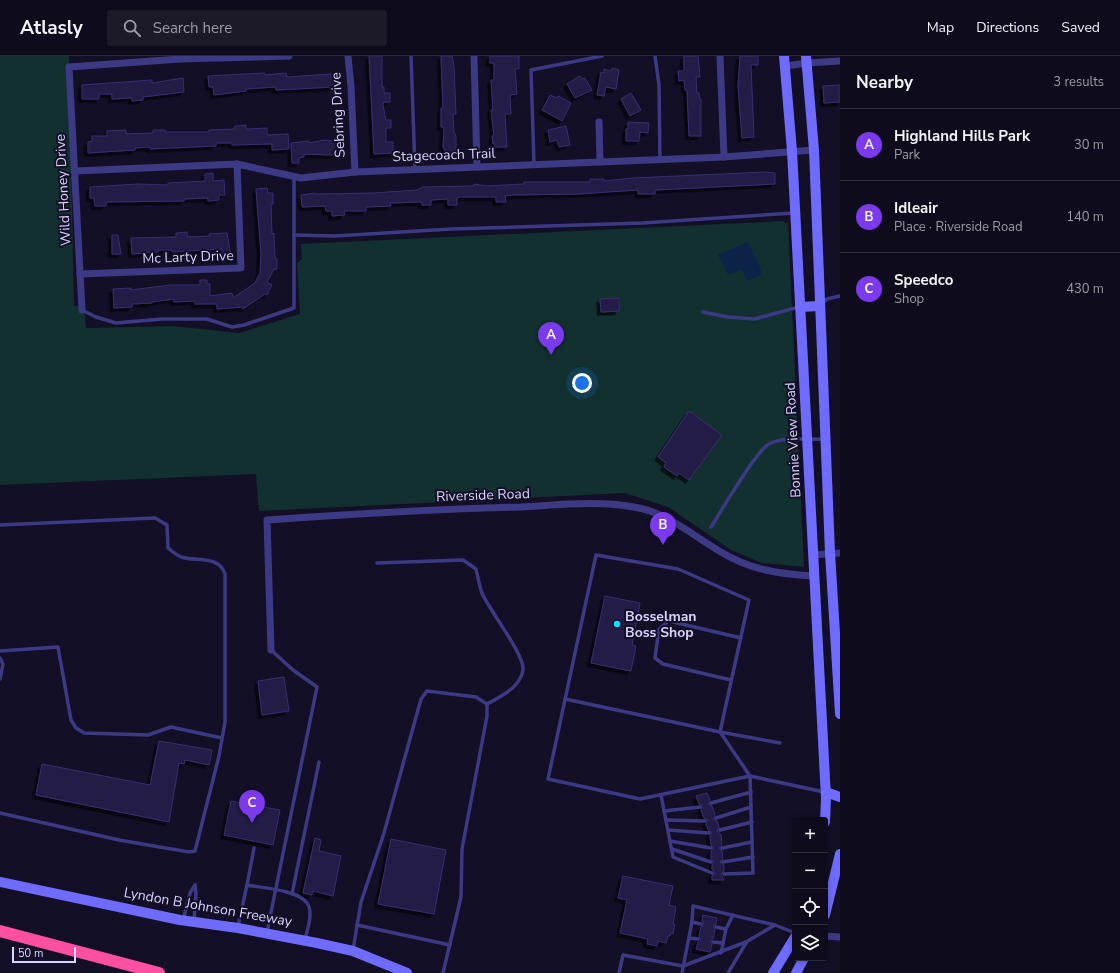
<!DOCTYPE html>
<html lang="en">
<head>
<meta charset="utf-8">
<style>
	:root { --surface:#0e0b1c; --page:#1c1929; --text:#f1f3f6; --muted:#9b9ba3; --line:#2e2b3b; --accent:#7c3aed }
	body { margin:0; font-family:"Nunito Sans",sans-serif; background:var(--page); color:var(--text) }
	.controls { position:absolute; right:12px; bottom:12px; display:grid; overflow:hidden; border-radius:4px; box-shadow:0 2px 6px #0003 }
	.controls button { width:36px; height:36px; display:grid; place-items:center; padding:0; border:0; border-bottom:1px solid var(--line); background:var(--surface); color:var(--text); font:20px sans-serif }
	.scale { position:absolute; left:12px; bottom:10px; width:64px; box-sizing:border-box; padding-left:4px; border:2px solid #d9d4ff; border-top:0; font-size:11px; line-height:14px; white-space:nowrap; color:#d9d4ff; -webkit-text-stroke:3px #130f26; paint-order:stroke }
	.you { position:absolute; left:582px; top:327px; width:14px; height:14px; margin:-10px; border:3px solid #fff; border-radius:50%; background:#1a73e8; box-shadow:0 0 0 6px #1a73e833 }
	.badge { display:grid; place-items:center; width:26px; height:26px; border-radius:50%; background:var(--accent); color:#fff; font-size:13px; font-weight:700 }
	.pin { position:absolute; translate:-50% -33px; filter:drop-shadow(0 1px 2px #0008) }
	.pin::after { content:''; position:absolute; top:21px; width:14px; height:12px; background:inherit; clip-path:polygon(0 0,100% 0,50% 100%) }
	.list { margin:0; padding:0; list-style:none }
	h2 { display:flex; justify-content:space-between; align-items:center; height:52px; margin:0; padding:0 16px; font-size:17px }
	h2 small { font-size:13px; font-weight:400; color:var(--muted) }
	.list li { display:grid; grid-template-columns:26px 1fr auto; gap:12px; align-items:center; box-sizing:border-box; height:72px; padding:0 16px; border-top:1px solid var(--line) }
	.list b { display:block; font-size:15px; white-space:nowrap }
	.list p { margin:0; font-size:13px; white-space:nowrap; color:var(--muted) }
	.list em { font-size:13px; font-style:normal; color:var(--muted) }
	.icon { flex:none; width:22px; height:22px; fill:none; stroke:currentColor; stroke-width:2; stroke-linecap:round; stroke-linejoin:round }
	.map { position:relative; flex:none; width:840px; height:917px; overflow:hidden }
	header { display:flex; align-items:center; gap:24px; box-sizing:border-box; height:56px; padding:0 20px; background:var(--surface); border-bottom:1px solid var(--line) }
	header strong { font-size:19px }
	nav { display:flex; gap:22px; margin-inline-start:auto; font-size:14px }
	.search { width:280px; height:36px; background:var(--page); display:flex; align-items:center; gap:10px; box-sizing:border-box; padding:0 14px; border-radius:4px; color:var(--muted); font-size:15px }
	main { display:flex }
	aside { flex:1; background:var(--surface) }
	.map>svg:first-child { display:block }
	.green { fill:#12302f }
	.water { fill:#0c2248 }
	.building { fill:#241b47; stroke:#3b2d73; filter:url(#shadow) }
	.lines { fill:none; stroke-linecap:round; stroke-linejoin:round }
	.service { stroke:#3d3a85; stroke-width:3.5 }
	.minor { stroke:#3d3a85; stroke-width:7 }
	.secondary { stroke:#6f6bff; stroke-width:10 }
	.motorway { stroke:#ff4fa3; stroke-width:12 }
	.poi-dot { fill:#00e5ff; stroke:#130f26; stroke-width:1.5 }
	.labels { text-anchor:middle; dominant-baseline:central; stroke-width:4; stroke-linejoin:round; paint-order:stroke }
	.street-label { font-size:14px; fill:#d9d4ff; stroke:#130f26 }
	.poi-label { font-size:14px; font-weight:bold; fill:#d9d4ff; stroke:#130f26; text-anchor:start }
</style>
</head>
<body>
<header>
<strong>Atlasly</strong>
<div class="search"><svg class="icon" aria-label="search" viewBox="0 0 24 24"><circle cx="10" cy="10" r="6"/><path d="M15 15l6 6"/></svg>Search here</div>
<nav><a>Map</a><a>Directions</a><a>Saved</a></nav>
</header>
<main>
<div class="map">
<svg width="840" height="917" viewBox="0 0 840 917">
	<defs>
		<filter id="shadow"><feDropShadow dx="-3.5" dy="3.5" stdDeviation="0" flood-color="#0009"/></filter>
	</defs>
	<rect width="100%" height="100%" fill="#130f26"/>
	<polygon class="green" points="0,0 69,0 74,250 84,250 86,272 173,270 239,277 300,258 297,207 302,203 301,188 784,165 785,167 788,167 804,511 762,507 731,494 668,451 625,437 259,455 256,418 0,429"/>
	<polygon class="water" points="748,186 763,218 747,225 742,213 728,219 718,199"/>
	<g class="building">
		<polygon points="369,0 382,0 382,31 384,31 384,37 390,37 390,46 384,46 383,49 386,64 391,64 391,72 386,72 386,86 393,86 393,97 374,98"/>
		<polygon points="441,0 452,0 454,11 456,58 453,58 454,76 456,80 456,95 445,95 443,91 444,71 441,71 441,52 443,52"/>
		<polygon points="490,0 519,0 519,13 515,13 517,38 510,39 511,58 505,58 507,91 495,91 495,88 493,88 492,80 494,80 491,54 493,54 491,24 494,24 494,7 490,7"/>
		<polygon points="684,0 698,0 700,21 696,21 697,37 699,37 700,43 701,43 701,80 689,80 687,34 685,34 684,24 679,25 678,15 684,15"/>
		<polygon points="740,0 758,0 758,9 751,9 754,81 742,82 738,30"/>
		<polygon points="612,12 619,14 616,33 606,31 604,40 597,39 601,16 604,17 604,13 611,15"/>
		<polygon points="265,17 265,19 286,17 287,21 331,18 335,19 335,31 276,34 275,31 246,33 246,35 214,39 213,31 209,31 208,20"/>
		<polygon points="580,20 582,23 585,22 592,34 575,42 567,28"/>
		<polygon points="183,22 184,36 143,41 143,44 132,45 132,42 112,43 112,38 99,38 99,43 82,43 82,29 152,24 152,27"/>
		<polygon points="840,29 840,46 824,47 823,30"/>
		<polygon points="631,37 641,54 630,60 621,43"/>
		<polygon points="550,39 557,42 558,40 571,47 562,65 542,54"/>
		<polygon points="628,66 649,67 648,77 640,76 639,85 626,85 626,73 628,73"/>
		<polygon points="246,69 246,73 267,72 267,79 288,78 289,93 272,94 272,88 232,89 232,87 216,87 216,90 150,93 150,91 135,92 135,94 88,97 88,86 92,85 92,80 107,80 107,75 126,74 126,78 153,77 153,74 165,74 165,76 209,76 209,74 235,73 235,70"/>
		<polygon points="566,70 570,89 559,91 557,84 550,86 548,74"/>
		<polygon points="324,84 338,85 338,97 332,99 304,98 304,101 299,102 299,107 292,107 291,87 309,85 309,87"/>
		<polygon points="765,116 775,117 775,128 655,134 655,138 638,138 638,134 578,138 512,139 505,140 506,146 496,146 496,141 460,141 457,142 457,149 448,149 448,143 431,144 431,149 422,149 422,146 390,147 391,150 366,151 366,155 344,155 345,159 332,160 332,155 326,155 325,150 302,151 301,139 315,137 315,138 373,137 417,134 423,131 474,130 474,128 487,130 524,128 524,126 590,126 590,123 604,123 604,125 633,122"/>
		<polygon points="213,117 213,125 224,124 225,139 219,139 219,144 208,145 208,142 184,143 184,145 106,146 106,150 95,150 94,142 90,142 90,131 137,128 168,129 168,127 205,125 205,118"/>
		<polygon points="267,132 268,137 273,137 273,148 271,148 272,178 274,177 275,202 277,203 277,213 274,213 267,226 272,229 267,239 265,238 243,253 242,251 217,253 217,248 195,248 195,245 174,246 174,243 152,246 152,247 132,248 132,251 114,252 113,233 131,232 131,234 170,229 200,229 200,224 207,224 207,228 210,228 210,240 232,237 233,242 255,227 260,217 261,198 256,133"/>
		<polygon points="187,176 187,181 210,180 209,178 227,177 231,200 222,201 222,193 172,196 172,194 158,194 158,196 132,198 131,182 176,181 176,177"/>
		<polygon points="112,179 118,179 121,198 112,198"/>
		<polygon points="619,242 619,255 601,256 600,243"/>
		<polygon points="689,355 722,379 689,424 679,417 677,420 664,411 666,407 658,401"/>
		<polygon points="605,540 640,547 632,589 636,590 631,615 591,607"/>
		<polygon points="284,621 289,655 262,659 258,625"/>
		<polygon points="159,685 212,694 209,709 185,704 184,708 179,707 169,766 36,739 42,708 150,729"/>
		<polygon points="707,737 710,744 708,748 712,750 715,759 713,763 717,765 719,771 717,775 721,779 722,789 719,792 722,795 723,803 720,806 724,809 724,815 721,818 724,824 712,824 712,820 715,817 712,813 712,809 714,806 711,803 711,795 714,792 711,789 710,780 712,777 708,774 706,768 708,764 704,762 701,754 703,750 699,748 696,740"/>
		<polygon points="231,745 280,754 273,789 224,779"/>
		<polygon points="315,782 321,784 319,795 341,800 333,840 313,835 312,839 303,837"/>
		<polygon points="391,783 446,794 434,858 378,848"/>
		<polygon points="623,820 673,830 669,849 676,851 673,868 675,868 673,878 671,877 670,880 668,880 666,887 658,885 657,890 647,888 648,883 620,877 627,844 618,842"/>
		<polygon points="703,859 717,862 716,868 713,870 715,874 713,883 710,885 712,889 710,896 696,893 698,886 701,884 699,880 701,871 704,868 702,865"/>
	</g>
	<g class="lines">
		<g class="service">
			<polyline points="411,0 415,113"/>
			<polyline points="655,0 659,29 660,103"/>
			<polyline points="534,108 531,14 602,0"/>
			<polyline points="294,179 335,180 451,173 642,167 794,157"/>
			<polyline points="822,248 827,243 840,240"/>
			<polyline points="82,254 96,261 116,267 162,263 207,263 232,271 244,269 294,252 294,120"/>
			<polyline points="703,256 728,261 754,263 799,251"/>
			<path d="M0,469L155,462L167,469L168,492C172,495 176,499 181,501C197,506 219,499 225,518V666L219,700L195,795L189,796L119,784L0,757"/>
			<path d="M711,471C721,456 756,394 769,388C784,380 807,384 824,383"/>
			<path d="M377,507L463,504L476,513C478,521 479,529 482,537C489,554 525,599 523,614C520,632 500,641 487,648"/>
			<polyline points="0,595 58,591 71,664 76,672 84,677 148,679 171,671 222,682"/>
			<polyline points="0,602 3,608 0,623"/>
			<polyline points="731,624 663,608 655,602 659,573 669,565 741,582"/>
			<polyline points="565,643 720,676 780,687"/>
			<polyline points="661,739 673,801 712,817"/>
			<polyline points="711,747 751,736"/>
			<polyline points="664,755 700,751"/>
			<polyline points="716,762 751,751"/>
			<polyline points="666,764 705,765"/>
			<polyline points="668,774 709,777"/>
			<polyline points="720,774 752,766"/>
			<polyline points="670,785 711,792"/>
			<polyline points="722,792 752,786"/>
			<polyline points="672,793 711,806"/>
			<polyline points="723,806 753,801"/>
			<polyline points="724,818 753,817 750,720 640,743 548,723 596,499 678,513 749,544 720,676 750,720 824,736"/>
			<polyline points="247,829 254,792"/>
			<polyline points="292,838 319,706"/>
			<polyline points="183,864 190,837 195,829"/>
			<polyline points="194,864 196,838 195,829"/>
			<polyline points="692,866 701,868"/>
			<polyline points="357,869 450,889"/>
			<path d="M238,870L247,829C262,832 298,834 307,847C314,856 307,874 305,884"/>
			<polyline points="716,871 726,873"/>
			<polyline points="267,876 317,631 293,614 271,594"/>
			<polyline points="689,882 698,883"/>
			<polyline points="713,886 723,887"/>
			<polyline points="353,894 361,846 384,777 421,643 427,635 476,641 487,648 487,660 462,793 461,841 443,917"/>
			<polyline points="721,897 726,873 733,859"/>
			<polyline points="619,917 623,899 683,910 746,886 775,869"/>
			<polyline points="682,917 692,866 693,850 775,869 795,877"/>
			<polyline points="728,917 746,887"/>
		</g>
		<g class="minor">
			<polyline points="348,0 351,31 355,116"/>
			<polyline points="474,0 477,111"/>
			<polyline points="720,0 724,101"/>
			<polyline points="786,10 807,7 840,5"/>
			<polyline points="599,66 600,106"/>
			<polyline points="75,115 237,108 301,122 355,116 724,101 814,94"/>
			<polyline points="80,218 241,212 237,108"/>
			<polyline points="82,254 69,11 180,3 289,0"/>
			<polyline points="812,499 840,497"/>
			<path d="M271,594L267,464C352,458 436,453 521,451C559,449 600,444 639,452C669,458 695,481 721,496C750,514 780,518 813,520"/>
			<polyline points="825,880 840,881"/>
		</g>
		<g class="secondary">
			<polyline points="784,0 792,95 826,742 825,766"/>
			<polyline points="806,0 814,94 830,497 840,658"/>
			<polyline points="800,251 819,250"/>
			<polyline points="826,736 840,741"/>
			<polyline points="0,826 180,864 238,872 317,887 353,895 407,917"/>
			<polyline points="825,859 840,798"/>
			<polyline points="773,917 795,881"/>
			<polyline points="796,917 804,902"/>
		</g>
		<polyline class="motorway" points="0,875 159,917"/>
	</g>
	<circle class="poi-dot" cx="617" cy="568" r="4"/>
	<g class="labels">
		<g class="street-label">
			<text transform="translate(338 59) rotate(-93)">Sebring Drive</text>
			<text transform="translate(444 99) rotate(-2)">Stagecoach Trail</text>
			<text transform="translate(63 134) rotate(-93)">Wild Honey Drive</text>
			<text transform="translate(188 201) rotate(-2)">Mc Larty Drive</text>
			<text transform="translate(793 384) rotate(-93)">Bonnie View Road</text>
			<text transform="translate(483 439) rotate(-2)">Riverside Road</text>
			<text transform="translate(208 851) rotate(10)">Lyndon B Johnson Freeway</text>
		</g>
		<g class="poi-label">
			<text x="625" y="560">Bosselman<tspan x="625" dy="16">Boss Shop</tspan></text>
		</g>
	</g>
</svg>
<div class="controls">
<button>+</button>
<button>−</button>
<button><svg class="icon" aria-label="locate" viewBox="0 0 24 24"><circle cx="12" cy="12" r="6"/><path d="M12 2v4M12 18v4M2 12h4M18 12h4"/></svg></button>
<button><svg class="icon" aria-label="layers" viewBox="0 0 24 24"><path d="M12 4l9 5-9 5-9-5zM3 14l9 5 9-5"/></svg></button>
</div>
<div class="scale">50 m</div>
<div class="you"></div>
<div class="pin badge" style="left:551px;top:299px">A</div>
<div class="pin badge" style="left:663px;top:489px">B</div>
<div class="pin badge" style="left:252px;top:767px">C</div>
</div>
<aside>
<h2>Nearby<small>3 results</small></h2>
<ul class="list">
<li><span class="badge">A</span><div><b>Highland Hills Park</b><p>Park</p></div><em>30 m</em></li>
<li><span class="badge">B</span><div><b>Idleair</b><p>Place · Riverside Road</p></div><em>140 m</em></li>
<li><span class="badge">C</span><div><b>Speedco</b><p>Shop</p></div><em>430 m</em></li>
</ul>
</aside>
</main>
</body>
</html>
